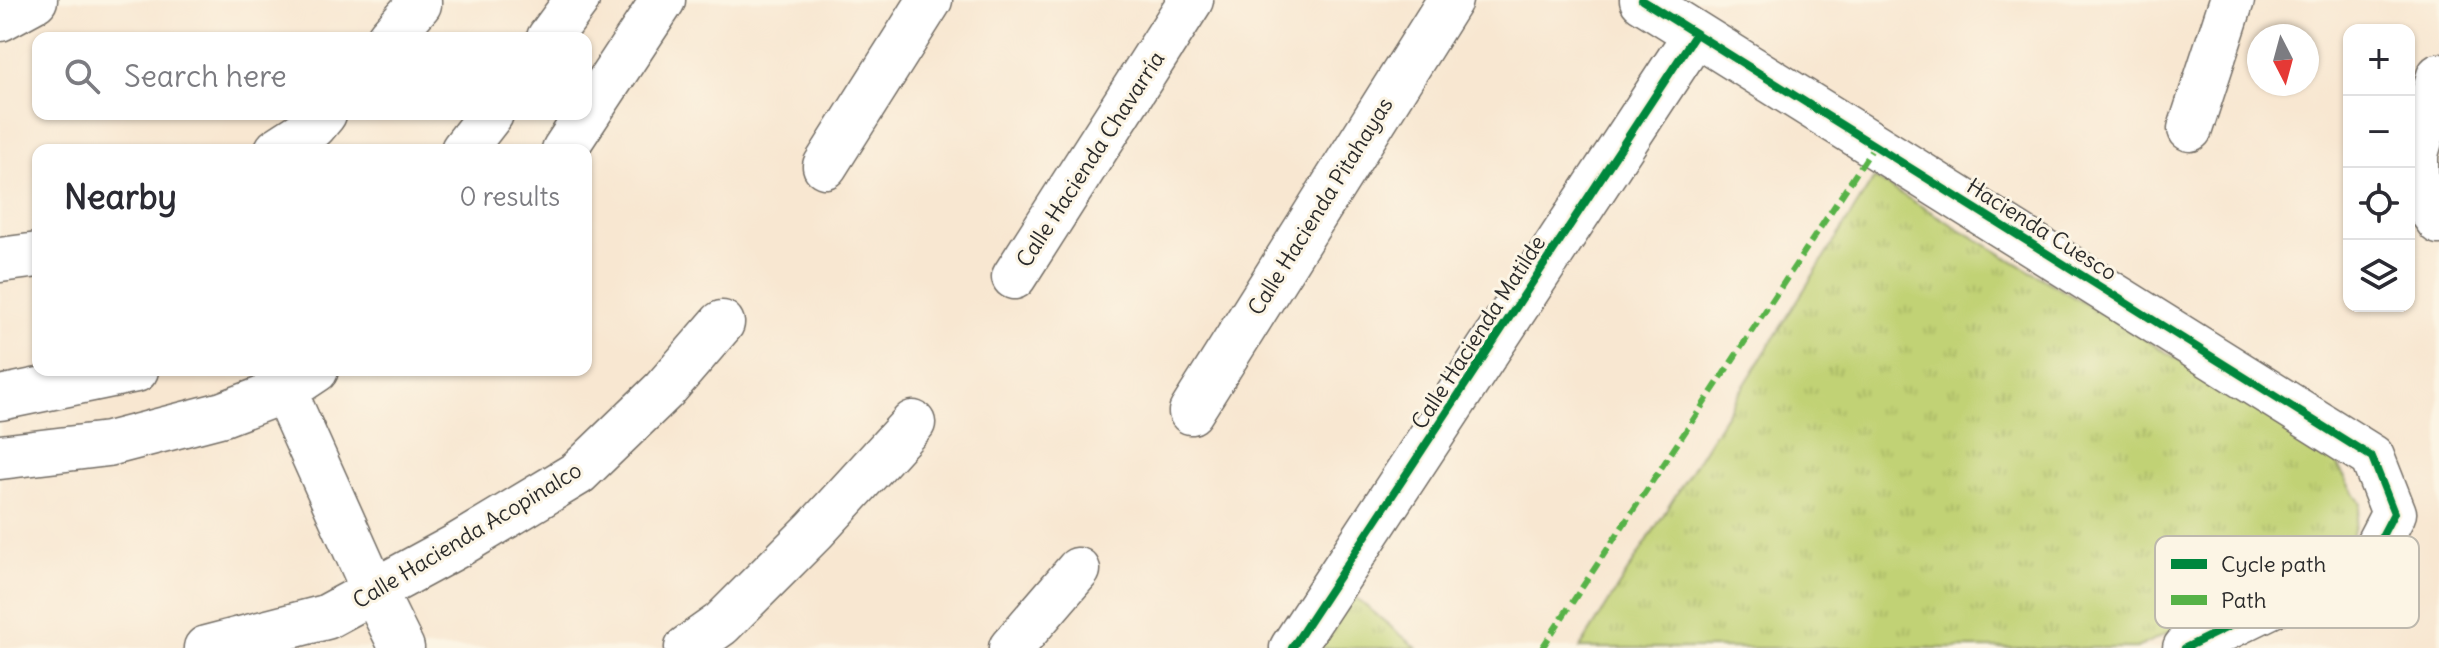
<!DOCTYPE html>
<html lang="en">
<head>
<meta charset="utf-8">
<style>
	:root { --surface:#fff; --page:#f2f2f3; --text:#2b2b33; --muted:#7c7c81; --line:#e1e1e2 }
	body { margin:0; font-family:Delius,sans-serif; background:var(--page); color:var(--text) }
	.controls { position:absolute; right:24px; top:24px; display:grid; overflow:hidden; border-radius:16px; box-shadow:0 2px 6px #0004 }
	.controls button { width:72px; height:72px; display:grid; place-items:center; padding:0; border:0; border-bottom:2px solid var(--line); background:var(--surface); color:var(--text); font:40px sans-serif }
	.compass { position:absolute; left:2247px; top:24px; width:72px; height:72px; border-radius:50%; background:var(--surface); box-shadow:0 2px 6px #0004; rotate:174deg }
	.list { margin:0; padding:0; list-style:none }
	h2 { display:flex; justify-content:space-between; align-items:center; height:104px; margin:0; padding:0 32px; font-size:34px }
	h2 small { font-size:26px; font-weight:400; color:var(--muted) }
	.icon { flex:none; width:44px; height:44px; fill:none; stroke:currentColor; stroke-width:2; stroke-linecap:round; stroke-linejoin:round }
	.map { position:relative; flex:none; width:2439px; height:648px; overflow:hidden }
	.search { position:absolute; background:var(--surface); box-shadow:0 2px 6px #0004; left:32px; top:32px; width:560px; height:88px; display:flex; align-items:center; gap:20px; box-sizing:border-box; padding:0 28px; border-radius:16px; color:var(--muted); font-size:30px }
	.panel { position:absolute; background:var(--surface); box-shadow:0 2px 6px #0004; left:32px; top:144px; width:560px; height:232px; border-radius:16px }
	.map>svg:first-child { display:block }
	.grass { fill:url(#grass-tufts); stroke:#767e50; stroke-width:2 }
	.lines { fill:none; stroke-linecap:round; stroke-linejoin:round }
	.minor-casing { stroke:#736d65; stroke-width:47 }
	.minor { stroke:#fff; stroke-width:44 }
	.quiet { stroke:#56b246; stroke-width:6; stroke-dasharray:12 6; stroke-linecap:butt }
	.cycleway-casing { stroke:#fcf5e5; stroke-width:13 }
	.cycleway { stroke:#00873e; stroke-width:8 }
	.labels { text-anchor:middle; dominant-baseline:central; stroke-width:6; stroke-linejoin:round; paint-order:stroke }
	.street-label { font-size:22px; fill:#2b2b2b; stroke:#fcf5e5 }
	.key { fill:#fcf5e5; stroke:#bdb8ad; stroke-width:2 }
	.key-label { font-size:22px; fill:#2b2b2b }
</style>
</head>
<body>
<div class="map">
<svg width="2439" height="648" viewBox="0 0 2439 648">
	<defs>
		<pattern id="grass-tufts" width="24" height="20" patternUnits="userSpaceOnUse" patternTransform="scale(2)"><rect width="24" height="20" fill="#c1d274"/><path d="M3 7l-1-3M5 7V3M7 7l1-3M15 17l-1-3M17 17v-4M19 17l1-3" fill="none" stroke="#a6b465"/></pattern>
	</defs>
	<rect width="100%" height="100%" fill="#fcf5e5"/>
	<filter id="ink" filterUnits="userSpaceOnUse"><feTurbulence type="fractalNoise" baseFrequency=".0125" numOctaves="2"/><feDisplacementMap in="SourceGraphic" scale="16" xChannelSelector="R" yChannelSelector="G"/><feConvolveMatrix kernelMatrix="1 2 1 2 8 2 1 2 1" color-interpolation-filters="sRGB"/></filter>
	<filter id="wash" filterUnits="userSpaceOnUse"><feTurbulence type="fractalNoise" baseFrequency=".006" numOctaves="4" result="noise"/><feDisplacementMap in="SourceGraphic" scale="32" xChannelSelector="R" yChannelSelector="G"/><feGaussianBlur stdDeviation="1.8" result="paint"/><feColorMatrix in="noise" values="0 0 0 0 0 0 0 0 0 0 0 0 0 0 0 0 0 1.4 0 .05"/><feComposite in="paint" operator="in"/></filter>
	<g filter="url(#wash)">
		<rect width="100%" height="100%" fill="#f8e7d1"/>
		<g class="grass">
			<polygon points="1874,178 2327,448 2361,504 2350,544 2137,648 1580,648"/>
			<polygon points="1352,595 1417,648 1315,648"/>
		</g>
	</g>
	<g filter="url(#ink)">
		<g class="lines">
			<g class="minor-casing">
				<g id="minor">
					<polyline points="1642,0 2372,457 2394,513 2371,557 2185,648"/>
					<polyline points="0,19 35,0"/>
					<polyline points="389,38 419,4 419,0"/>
					<polyline points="549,38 577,0"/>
					<polyline points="2439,76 2416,154 2416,189 2439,222"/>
					<polyline points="2190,129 2232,0"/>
					<polyline points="277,150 314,126 324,114"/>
					<polyline points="463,150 491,114"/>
					<polyline points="564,150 663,0"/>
					<polyline points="825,166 930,0"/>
					<polyline points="0,260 38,255"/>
					<polyline points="1014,277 1191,0"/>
					<polyline points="275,370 374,591 402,648"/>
					<polyline points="0,398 136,370"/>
					<polyline points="1191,412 1450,0"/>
					<polyline points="0,457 108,444 223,414 286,390 316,370"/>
					<polyline points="206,648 326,617 455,547 578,473 664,390 722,323"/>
					<polyline points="687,648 721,624 815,530 913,423"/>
					<polyline points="1011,648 1078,570"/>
					<polyline points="1292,648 1695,35"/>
				</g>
			</g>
			<use href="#minor" class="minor"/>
			<polyline class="quiet" points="1542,648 1875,145"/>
			<g class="cycleway-casing">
				<g id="cycleway">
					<polyline points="1642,0 2372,457 2394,513 2371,557 2185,648"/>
					<polyline points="1292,648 1695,35"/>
				</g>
			</g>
			<use href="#cycleway" class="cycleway"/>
		</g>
	</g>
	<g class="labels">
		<g class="street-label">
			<text transform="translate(1090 159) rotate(-57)">Calle Hacienda Chavarría</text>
			<text transform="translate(1320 206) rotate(-58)">Calle Hacienda Pitahayas</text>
			<text transform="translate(2042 229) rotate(32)">Hacienda Cuesco</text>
			<text transform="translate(1478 332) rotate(-57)">Calle Hacienda Matilde</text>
			<text transform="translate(467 535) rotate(-31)">Calle Hacienda Acopinalco</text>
		</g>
	</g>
	<rect x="2155" y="536" width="264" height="92" rx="12" class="key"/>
	<rect x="2171" y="559" width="36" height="10" fill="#00873e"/>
	<rect x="2171" y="595" width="36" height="10" fill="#56b246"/>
	<g class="key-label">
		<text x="2221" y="572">Cycle path</text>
		<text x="2221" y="608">Path</text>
	</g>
</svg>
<div class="controls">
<button>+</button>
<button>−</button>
<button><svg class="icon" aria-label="locate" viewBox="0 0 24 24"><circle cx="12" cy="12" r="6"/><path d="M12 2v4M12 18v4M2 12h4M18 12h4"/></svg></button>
<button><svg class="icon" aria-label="layers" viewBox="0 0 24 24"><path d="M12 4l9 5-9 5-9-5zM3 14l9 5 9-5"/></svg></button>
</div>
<svg class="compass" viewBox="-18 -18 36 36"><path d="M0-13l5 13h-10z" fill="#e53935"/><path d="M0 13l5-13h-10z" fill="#7c7c81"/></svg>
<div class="search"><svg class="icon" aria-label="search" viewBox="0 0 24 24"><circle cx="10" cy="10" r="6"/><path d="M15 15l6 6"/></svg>Search here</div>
<section class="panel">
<h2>Nearby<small>0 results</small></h2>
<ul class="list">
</ul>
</section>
</div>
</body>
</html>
